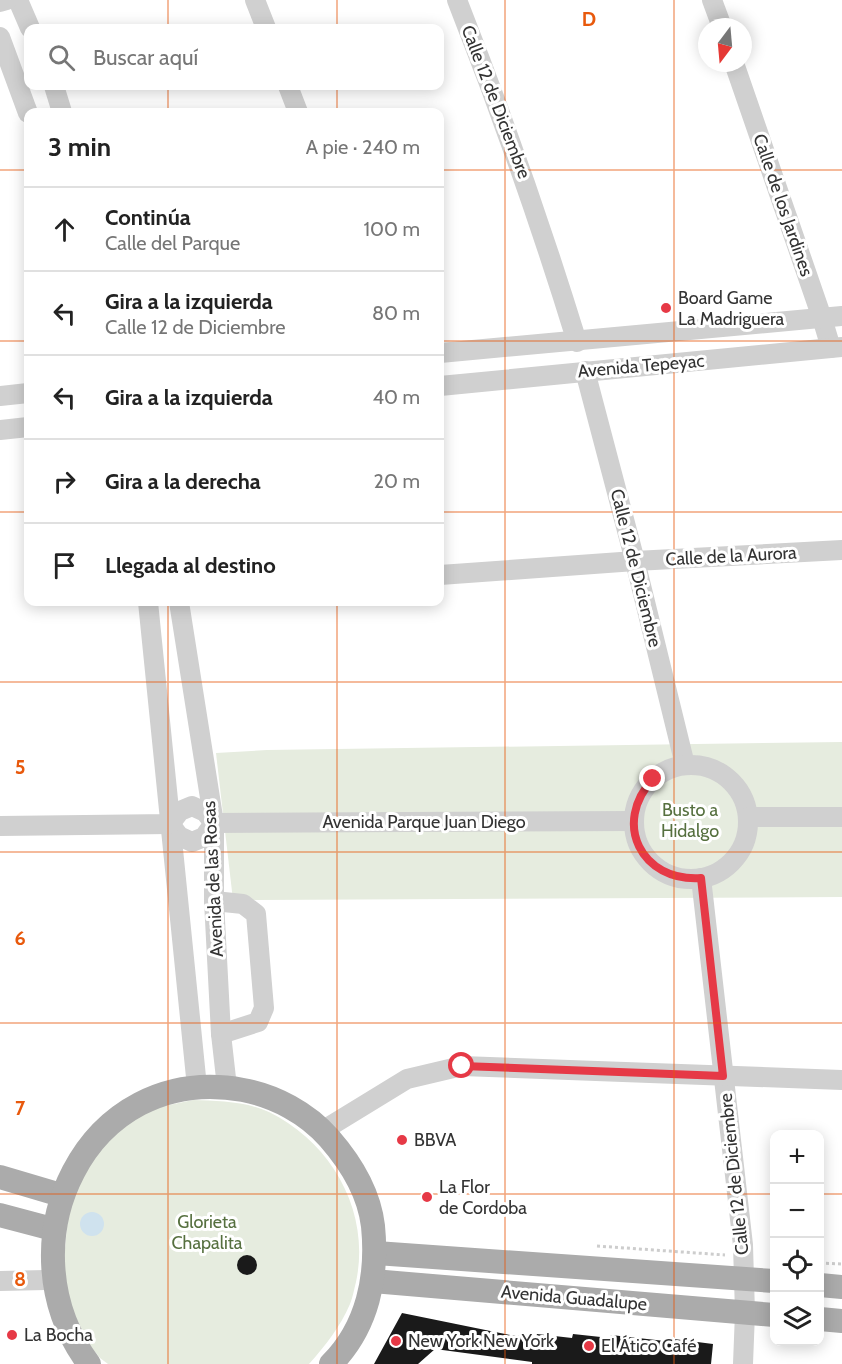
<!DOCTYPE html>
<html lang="es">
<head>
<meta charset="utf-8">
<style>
	:root { --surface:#fff; --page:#f2f2f2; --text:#222; --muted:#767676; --line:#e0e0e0 }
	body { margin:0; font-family:Cabin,sans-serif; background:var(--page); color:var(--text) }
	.controls { position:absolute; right:18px; bottom:18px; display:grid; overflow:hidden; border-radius:12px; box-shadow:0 3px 15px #0003 }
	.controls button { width:54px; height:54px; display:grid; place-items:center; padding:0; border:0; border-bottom:2px solid var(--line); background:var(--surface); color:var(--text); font:30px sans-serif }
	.compass { position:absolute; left:698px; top:18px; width:54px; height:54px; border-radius:50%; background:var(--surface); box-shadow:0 3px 15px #0003; rotate:196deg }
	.stop { position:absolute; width:18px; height:18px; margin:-14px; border:4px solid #e63946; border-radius:50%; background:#fff }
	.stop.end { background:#e63946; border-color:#fff; box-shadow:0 2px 6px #0008 }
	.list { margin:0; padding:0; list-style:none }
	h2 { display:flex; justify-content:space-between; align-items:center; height:78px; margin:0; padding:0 24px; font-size:26px }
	h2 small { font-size:20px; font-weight:400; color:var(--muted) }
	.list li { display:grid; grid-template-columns:39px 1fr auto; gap:18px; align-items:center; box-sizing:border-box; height:84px; padding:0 24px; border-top:2px solid var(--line) }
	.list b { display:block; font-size:22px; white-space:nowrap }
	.list p { margin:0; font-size:20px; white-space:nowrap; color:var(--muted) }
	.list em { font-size:20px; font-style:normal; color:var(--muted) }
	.icon { flex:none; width:33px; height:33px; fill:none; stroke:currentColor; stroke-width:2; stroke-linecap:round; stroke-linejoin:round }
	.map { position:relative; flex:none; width:842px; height:1364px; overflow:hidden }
	.search { position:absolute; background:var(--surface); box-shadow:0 3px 15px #0003; left:24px; top:24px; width:420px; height:66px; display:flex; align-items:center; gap:15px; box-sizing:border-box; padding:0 21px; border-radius:12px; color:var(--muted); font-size:22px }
	.panel { position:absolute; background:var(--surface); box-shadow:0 3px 15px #0003; left:24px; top:108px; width:420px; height:498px; border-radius:12px }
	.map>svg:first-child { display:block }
	.green { fill:#e6ecdf }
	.water { fill:#cfe2ee }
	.building { fill:#1a1a1a }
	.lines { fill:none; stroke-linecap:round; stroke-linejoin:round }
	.path { stroke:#cdcdcd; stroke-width:3; stroke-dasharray:3 3; stroke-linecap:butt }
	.minor { stroke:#d0d0d0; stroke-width:20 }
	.major { stroke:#ababab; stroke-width:24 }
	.route { stroke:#e63946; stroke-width:8 }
	.grid { fill:none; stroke:#e8590c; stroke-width:1.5; stroke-opacity:0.55 }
	.poi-dot { fill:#e63946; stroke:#fff; stroke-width:2 }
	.labels { text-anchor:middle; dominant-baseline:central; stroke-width:6; stroke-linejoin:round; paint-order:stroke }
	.street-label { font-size:18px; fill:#333; stroke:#fff }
	.poi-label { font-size:18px; fill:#333; stroke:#fff; text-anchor:start }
	.park-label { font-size:18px; fill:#56703f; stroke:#fff }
	.grid-label { font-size:20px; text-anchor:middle; font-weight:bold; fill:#e8590c; stroke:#fff; stroke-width:6; stroke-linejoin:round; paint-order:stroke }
</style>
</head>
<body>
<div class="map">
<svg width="842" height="1364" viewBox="0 0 842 1364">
	<rect width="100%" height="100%" fill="#fff"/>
	<g class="green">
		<polygon points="842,742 842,897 233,900 216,753 267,750"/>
		<path d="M193,1100C218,1101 245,1101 269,1112C332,1143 371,1212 356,1282C354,1289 353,1297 350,1304C340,1327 326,1345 309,1364H108L100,1358L76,1328L61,1293L71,1182L122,1125L155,1108Z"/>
	</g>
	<circle class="water" cx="92" cy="1224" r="12"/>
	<g class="building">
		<circle cx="247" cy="1265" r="10"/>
		<polygon points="402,1313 510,1335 536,1337 537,1334 572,1338 573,1334 610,1338 611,1335 665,1341 666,1338 713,1344 711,1364 532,1364 532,1362 435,1349 418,1364 374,1364"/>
	</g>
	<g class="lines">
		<g class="path">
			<polyline points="597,1246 725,1255"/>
			<polyline points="820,1263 842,1264"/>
		</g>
		<g class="minor">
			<polyline points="18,0 30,28"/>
			<polyline points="255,0 266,28"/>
			<path d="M457,0C502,114 541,225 577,342"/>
			<polyline points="712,0 722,27"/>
			<polyline points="0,2 7,0"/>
			<polyline points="0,37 28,113"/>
			<polyline points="734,63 822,318 831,348"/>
			<polyline points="54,86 62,112"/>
			<polyline points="288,86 298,112"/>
			<polyline points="440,353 842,316"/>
			<polyline points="585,371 635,561 685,765"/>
			<polyline points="440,386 842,347"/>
			<polyline points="0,396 28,393"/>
			<polyline points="0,430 28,427"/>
			<polyline points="440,575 635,561 842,550"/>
			<polyline points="148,602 197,1087"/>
			<polyline points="179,602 214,823 214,901 221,1034 227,1087"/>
			<circle cx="691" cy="822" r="57"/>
			<polyline points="748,817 842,817"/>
			<polyline points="170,824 179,836 192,842 204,837 214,823"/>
			<polyline points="0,826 170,824 180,811 192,806 205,812 214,823 633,821"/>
			<polyline points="701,878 743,1245 745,1313 743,1364"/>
			<polyline points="214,901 243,904 256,914 264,1008 258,1022 221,1034"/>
			<polyline points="322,1131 407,1079 462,1066 842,1080"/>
			<polyline points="0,1281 46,1280"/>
		</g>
		<g class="major">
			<polyline points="0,1177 54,1193"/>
			<polyline points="0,1215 45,1227"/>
			<polyline points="376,1253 774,1281"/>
			<polyline points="373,1281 774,1315"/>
			<polyline points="820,1285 842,1287"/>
			<polyline points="820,1319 842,1321"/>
			<path d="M89,1364C0,1246 85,1061 243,1090C275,1096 307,1113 329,1138C350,1162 369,1192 373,1226C378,1276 368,1327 331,1364"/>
		</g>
	</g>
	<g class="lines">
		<path class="route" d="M462,1066L723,1076L701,878C641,882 612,823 653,779"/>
	</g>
	<path class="grid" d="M168,0V28M337,0V28M505,0V1364M674,0V1364M168,86V112M337,86V112M0,170H28M440,170H842M0,341H28M440,341H842M0,512H28M440,512H842M168,602V1364M337,602V1364M0,682H842M0,852H842M0,1023H842M0,1194H774M820,1194H842"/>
	<g class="poi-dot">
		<circle cx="666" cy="308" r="6"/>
		<circle cx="402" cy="1140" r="6"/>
		<circle cx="427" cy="1197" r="6"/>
		<circle cx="12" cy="1335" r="6"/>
		<circle cx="396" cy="1341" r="6"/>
		<circle cx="589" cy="1346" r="6"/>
	</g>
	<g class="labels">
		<g class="street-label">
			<text transform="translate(496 102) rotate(69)">Calle 12 de Diciembre</text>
			<text transform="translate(783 205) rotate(71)">Calle de los Jardines</text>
			<text transform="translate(641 366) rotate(-5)">Avenida Tepeyac</text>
			<text transform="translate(731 556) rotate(-3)">Calle de la Aurora</text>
			<text transform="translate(636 568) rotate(76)">Calle 12 de Diciembre</text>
			<text x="424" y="822">Avenida Parque Juan Diego</text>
			<text transform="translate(213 879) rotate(-93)">Avenida de las Rosas</text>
			<text transform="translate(734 1174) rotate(-96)">Calle 12 de Diciembre</text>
			<text transform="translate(574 1298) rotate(5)">Avenida Guadalupe</text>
		</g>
		<g class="poi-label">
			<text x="678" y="298">Board Game<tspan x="678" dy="21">La Madriguera</tspan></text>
			<text x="414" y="1140">BBVA</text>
			<text x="439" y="1187">La Flor<tspan x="439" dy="21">de Cordoba</tspan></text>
			<text x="24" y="1335">La Bocha</text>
			<text x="408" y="1341">New York New York</text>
			<text x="601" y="1346">El Ático Café</text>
		</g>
		<g class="park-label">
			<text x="690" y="810">Busto a<tspan x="690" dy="21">Hidalgo</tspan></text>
			<text x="207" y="1222">Glorieta<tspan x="207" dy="21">Chapalita</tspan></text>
		</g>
	</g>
	<g class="grid-label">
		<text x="589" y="26">D</text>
		<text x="20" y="774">5</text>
		<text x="20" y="945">6</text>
		<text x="20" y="1115">7</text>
		<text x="20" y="1286">8</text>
	</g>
</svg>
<div class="controls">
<button>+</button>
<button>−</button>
<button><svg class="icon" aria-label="locate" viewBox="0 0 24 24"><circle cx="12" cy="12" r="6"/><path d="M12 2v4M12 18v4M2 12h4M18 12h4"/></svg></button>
<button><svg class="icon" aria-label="layers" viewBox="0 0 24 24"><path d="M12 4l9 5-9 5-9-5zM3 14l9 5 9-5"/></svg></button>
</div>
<svg class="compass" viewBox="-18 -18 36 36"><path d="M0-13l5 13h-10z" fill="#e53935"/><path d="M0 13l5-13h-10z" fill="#767676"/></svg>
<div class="stop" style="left:462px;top:1066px"></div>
<div class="stop end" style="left:653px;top:779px"></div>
<div class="search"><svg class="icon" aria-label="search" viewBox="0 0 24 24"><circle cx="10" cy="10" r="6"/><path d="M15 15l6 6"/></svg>Buscar aquí</div>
<section class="panel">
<h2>3 min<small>A pie · 240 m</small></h2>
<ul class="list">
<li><svg class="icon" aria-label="ahead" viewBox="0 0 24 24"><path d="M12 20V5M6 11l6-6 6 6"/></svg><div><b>Continúa</b><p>Calle del Parque</p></div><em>100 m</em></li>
<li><svg class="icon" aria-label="left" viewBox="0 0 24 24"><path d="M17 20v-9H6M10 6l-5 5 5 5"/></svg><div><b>Gira a la izquierda</b><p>Calle 12 de Diciembre</p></div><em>80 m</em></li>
<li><svg class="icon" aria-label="left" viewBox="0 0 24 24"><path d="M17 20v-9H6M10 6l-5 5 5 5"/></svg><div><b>Gira a la izquierda</b></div><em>40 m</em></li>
<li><svg class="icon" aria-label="right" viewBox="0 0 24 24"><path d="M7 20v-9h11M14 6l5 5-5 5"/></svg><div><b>Gira a la derecha</b></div><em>20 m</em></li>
<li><svg class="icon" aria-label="arrive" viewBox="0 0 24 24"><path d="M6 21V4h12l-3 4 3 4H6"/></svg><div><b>Llegada al destino</b></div></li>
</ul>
</section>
</div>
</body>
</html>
